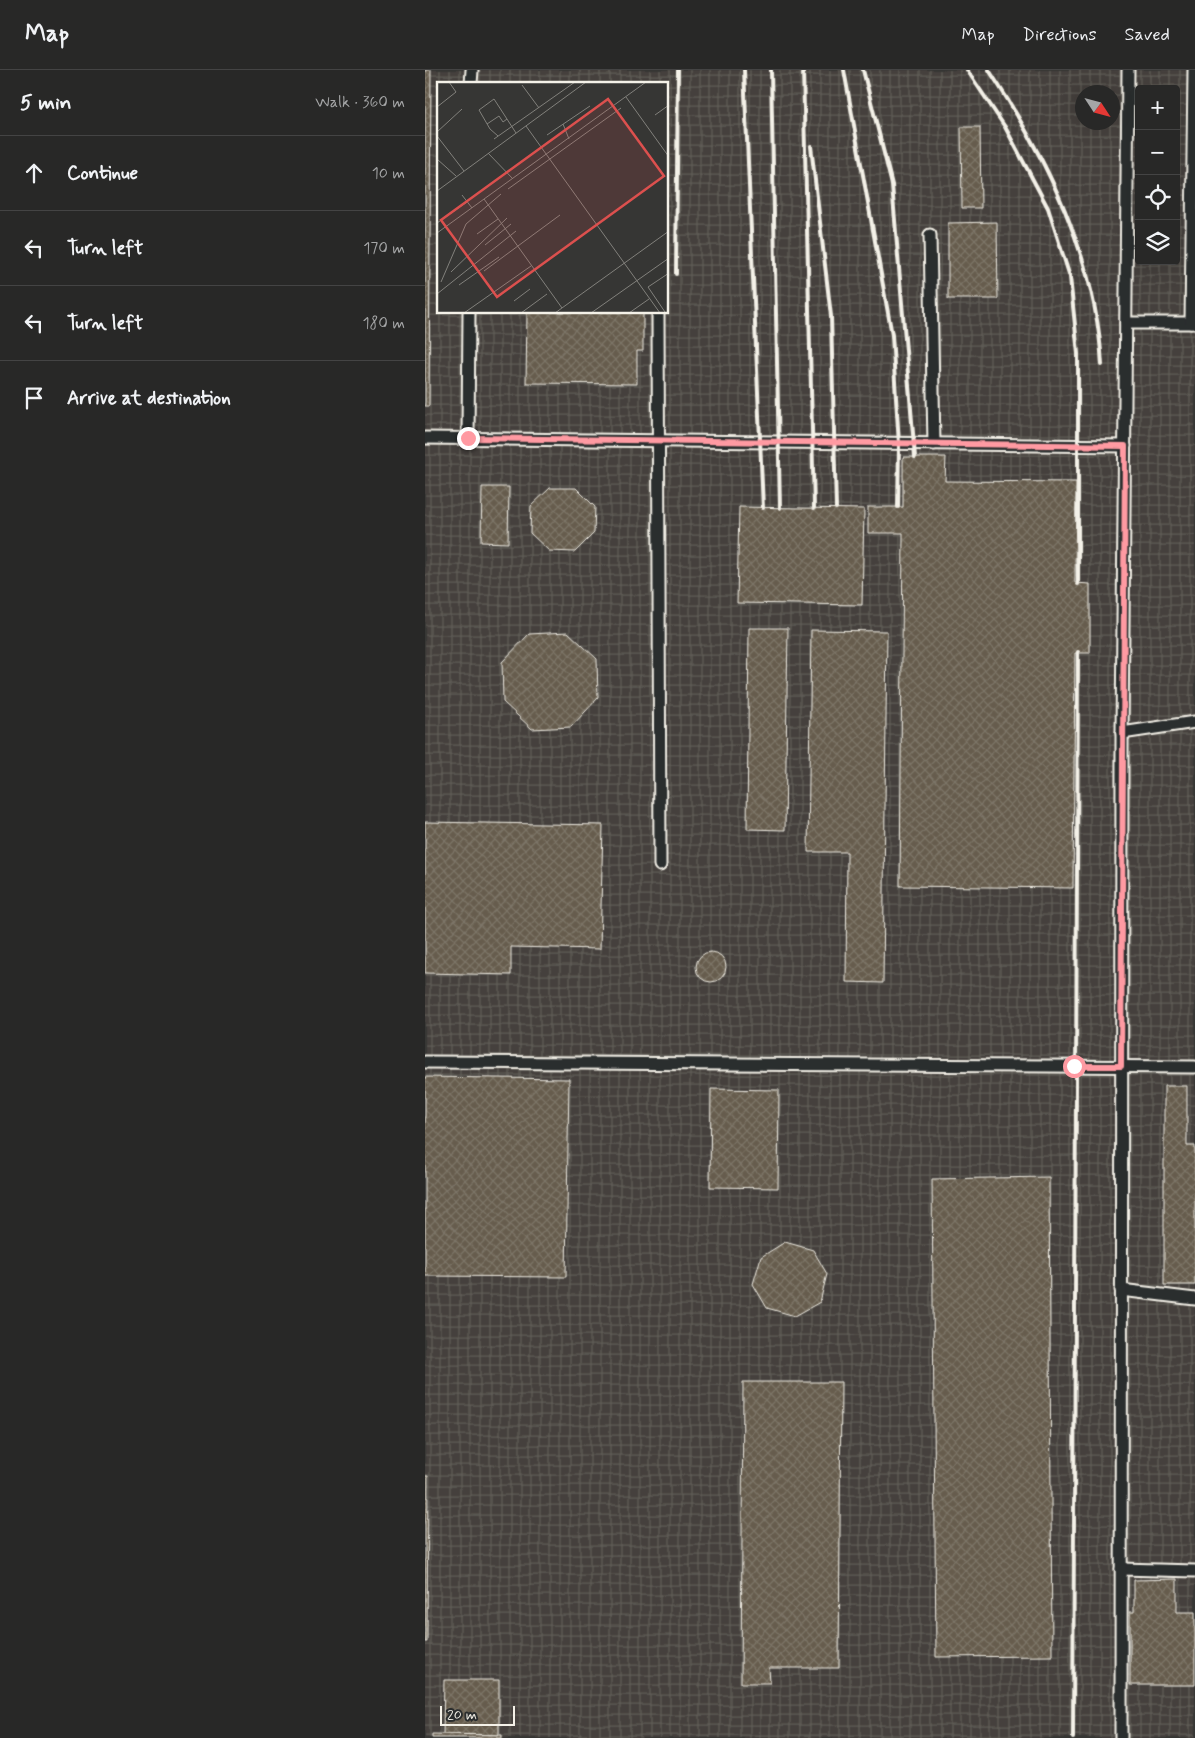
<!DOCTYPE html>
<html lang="en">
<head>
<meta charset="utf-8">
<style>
	:root { --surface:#282827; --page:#343433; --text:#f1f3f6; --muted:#a5a6a7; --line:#444 }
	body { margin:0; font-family:Mynerve,sans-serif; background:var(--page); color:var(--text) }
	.controls { position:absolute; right:15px; top:15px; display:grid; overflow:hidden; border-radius:5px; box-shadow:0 5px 20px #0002 }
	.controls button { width:45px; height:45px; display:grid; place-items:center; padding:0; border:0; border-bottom:1px solid var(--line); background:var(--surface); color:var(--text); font:25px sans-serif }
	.compass { position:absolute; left:650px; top:15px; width:45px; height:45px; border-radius:50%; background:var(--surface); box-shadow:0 5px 20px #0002; rotate:126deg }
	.scale { position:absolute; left:15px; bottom:12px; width:75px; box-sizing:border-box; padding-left:5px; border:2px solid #f4f1e8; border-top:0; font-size:14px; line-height:18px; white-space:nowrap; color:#f4f1e8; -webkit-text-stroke:4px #2a2d2e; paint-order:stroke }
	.stop { position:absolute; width:15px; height:15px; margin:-11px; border:4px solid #ff9aa2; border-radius:50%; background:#fff }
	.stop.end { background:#ff9aa2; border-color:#fff; box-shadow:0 1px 5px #0008 }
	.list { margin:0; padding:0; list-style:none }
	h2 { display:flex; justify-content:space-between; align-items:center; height:65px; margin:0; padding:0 20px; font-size:21px }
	h2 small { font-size:16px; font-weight:400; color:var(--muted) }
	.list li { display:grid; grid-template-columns:32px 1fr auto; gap:15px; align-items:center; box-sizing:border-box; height:75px; padding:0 20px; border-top:1px solid var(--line) }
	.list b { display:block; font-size:19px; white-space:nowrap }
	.list em { font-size:16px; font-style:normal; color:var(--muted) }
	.icon { flex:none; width:28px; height:28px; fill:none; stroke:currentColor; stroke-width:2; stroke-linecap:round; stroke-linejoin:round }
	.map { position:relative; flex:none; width:770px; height:1668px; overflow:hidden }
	header { display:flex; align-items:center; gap:30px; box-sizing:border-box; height:70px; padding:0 25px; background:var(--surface); border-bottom:1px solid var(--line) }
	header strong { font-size:24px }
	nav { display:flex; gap:28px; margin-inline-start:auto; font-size:18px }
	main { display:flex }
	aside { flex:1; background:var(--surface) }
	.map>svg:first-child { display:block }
	.industrial { fill:url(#industrial-grid); fill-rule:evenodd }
	.building { fill:url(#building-cross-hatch); stroke:#f4f1e8 }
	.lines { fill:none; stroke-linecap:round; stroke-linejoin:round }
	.service-casing { stroke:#f4f1e8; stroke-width:15 }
	.service { stroke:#2a2d2e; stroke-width:11 }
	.rail { stroke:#f4f1e8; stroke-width:4 }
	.route { stroke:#ff9aa2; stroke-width:6 }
	.inset-road { fill:none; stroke:#82817c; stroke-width:1 }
	.view { fill:#dc504e; fill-opacity:0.15; stroke:#dc504e; stroke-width:2.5 }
	.inset-edge { fill:none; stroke:#f4f1e8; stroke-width:2.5 }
</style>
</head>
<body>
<header>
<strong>Map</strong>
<nav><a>Map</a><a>Directions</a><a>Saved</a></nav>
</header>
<main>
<aside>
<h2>5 min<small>Walk · 360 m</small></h2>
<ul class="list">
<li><svg class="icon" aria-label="ahead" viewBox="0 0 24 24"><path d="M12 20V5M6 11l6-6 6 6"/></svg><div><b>Continue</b></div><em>10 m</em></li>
<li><svg class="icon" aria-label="left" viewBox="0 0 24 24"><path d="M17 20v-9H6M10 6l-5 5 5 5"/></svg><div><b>Turn left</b></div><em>170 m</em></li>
<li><svg class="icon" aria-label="left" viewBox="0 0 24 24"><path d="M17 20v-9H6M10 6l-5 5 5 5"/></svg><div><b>Turn left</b></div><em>180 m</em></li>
<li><svg class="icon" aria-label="arrive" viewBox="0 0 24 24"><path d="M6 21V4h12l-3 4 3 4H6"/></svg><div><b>Arrive at destination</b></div></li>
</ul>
</aside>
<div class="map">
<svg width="770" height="1668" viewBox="0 0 770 1668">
	<defs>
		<pattern id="industrial-grid" width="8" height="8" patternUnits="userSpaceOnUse" patternTransform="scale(1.25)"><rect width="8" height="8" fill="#44413c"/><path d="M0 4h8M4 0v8" fill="none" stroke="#605d58"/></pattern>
		<pattern id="building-cross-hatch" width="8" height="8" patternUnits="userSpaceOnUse" patternTransform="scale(1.25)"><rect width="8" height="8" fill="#665c4d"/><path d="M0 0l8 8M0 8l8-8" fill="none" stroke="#7c7467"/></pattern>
	</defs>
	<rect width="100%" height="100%" fill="#363634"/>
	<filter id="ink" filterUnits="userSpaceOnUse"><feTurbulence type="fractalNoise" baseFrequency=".02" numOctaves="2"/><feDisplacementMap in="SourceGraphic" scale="10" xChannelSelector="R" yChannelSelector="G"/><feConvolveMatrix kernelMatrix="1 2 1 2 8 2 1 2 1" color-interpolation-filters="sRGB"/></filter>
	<g filter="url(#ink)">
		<path class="industrial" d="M0,0H770V1668H0ZM14,14H242V242H14ZM714,19H751V191H714ZM658,22H688V52H658Z"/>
		<g class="building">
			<polygon points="0,0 6,0 4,336 0,336"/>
			<polygon points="536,57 555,57 556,138 537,138"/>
			<polygon points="572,152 573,229 523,229 523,153"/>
			<polygon points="102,242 218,242 218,281 212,281 212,314 101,313"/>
			<polygon points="478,387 521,387 520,411 651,412 650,513 665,514 665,583 650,583 648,818 475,816 478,463 443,463 443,437 478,437"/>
			<polygon points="57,417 84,417 83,473 56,472"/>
			<polygon points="125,418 151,418 170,437 169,463 150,482 124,481 105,463 106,436"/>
			<polygon points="314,437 439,439 437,535 312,533"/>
			<polygon points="324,558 363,558 360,760 322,759"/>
			<polygon points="386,560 462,561 458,913 421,912 422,782 383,782"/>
			<polygon points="143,562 172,589 173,628 146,657 107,659 78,632 77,592 104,564"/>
			<polygon points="0,752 178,755 175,879 86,877 86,905 0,903"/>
			<circle cx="286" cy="897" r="15"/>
			<polygon points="0,1007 144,1009 141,1207 0,1206"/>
			<polygon points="739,1016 762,1016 762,1076 770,1076 770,1215 739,1215"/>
			<polygon points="286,1019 354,1020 353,1118 285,1117"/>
			<polygon points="624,1107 627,1586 511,1587 507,1109"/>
			<polygon points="360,1172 388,1180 402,1204 395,1232 370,1246 342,1238 328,1214 336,1187"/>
			<polygon points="318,1312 416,1312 414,1598 344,1598 345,1613 316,1613"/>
			<polygon points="0,1406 3,1406 2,1572 0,1572"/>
			<polygon points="752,1509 752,1542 770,1542 770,1615 705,1615 705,1542 709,1542 709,1510"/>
			<polygon points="19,1610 74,1610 74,1665 18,1664"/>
			<polygon points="7,1664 77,1665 77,1668 7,1668"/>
		</g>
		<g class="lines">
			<g class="service-casing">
				<g id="service">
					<polyline points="46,14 47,0"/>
					<polyline points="505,165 509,374"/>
					<polyline points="233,242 235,795"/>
					<polyline points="701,253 770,253"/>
					<polyline points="766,253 769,0"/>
					<polyline points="0,368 700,376"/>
					<polyline points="43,368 44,242"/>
					<polyline points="697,663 770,652"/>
					<polyline points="0,992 770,997"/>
					<polyline points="696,1220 770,1229"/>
					<polyline points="696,1499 770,1501"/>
					<polyline points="696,1668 697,663 703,0"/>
				</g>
			</g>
			<use href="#service" class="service"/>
			<g class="rail">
				<polyline points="319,0 338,438"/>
				<polyline points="346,0 355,438"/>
				<polyline points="378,0 389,438"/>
				<polyline points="419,0 467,265 474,374 473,437"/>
				<polyline points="438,0 467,115 490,387"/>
				<polyline points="542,0 580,57 623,138 645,207 653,284 653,514"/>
				<path d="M564,0C622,89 671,188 677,295"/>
				<polyline points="386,76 406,246 411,438"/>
				<polyline points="251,204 253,0"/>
				<polyline points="648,1668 653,582"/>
			</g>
		</g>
	</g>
	<g class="lines" filter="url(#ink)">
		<polyline class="route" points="43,368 700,376 696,996 649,996"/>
	</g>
	<g transform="translate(12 12)">
		<rect width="231" height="231" fill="#363634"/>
		<path class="inset-road" d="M85,3L102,26M189,15L232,75M0,25L19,10L12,0M218,33L232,23M50,42L62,34L66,40L70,37M126,42L132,57M89,44L223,231M0,50L25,27M110,53L153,24M0,54L27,89M61,54L53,47L42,28L57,17L79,51M57,57L138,0M51,71L76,97M0,77L19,94M71,107L184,26M0,109L149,0M25,113L35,126M47,117L125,226M0,141L30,120M0,151L209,0M40,152L61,137M48,163L74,142M47,189L123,133M14,190L70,136M4,200L29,142L64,112M22,203L62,175M0,212L79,149M77,219L93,207M228,230L211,205L232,191M27,231L94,184M84,231L110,212M118,231L232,149M154,231L232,176M192,231L212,217"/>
		<path class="view" d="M171,17L227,94L60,215L4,138Z"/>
		<rect width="231" height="231" class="inset-edge"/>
	</g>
</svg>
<div class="controls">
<button>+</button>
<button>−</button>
<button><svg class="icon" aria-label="locate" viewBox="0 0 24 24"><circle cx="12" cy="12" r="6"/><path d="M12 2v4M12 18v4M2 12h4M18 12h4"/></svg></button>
<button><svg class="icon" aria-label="layers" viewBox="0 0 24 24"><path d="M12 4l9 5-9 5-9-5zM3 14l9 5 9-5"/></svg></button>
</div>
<svg class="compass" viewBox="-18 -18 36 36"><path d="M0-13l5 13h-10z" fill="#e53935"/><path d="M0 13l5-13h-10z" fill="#a5a6a7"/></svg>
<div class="scale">20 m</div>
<div class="stop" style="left:649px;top:996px"></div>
<div class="stop end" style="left:43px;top:368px"></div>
</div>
</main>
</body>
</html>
